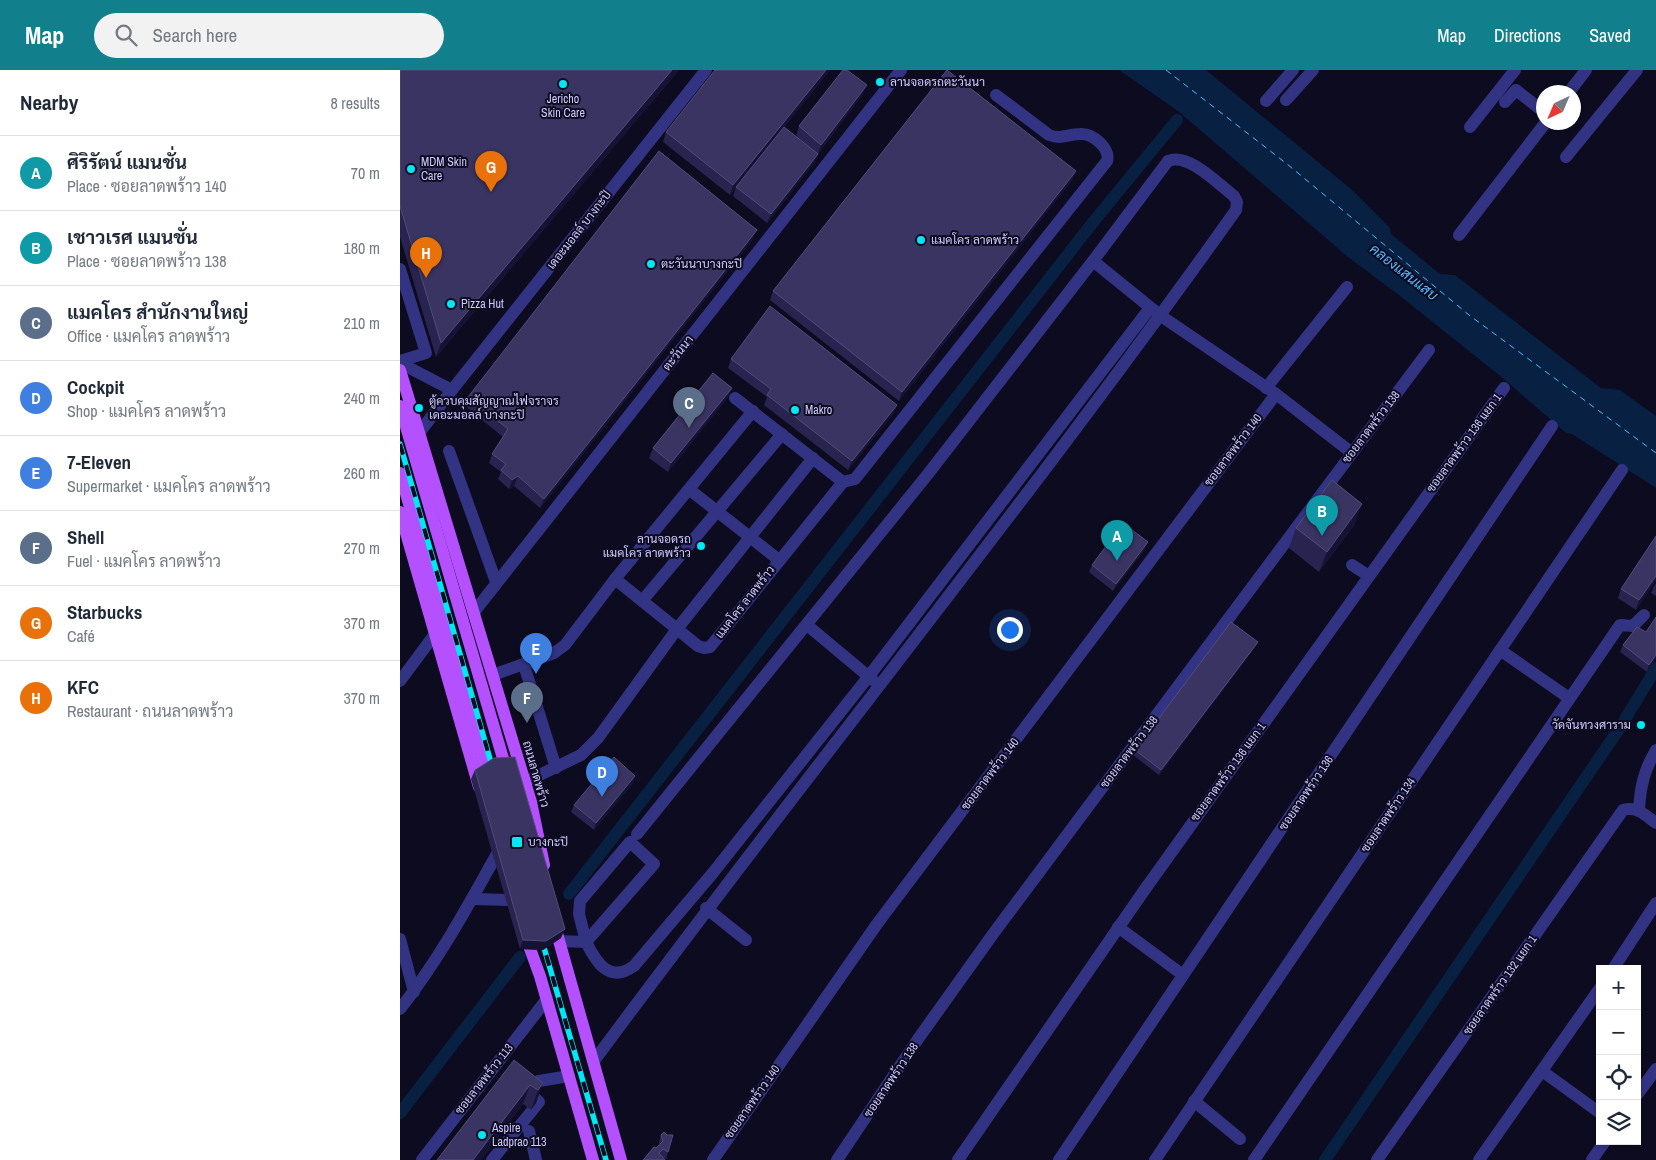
<!DOCTYPE html>
<html lang="en">
<head>
<meta charset="utf-8">
<style>
	:root { --surface:#fff; --page:#f2f2f3; --text:#1f2937; --muted:#747a83; --line:#e0e1e3; --accent:#117f8c }
	body { margin:0; font-family:"Archivo Narrow",Sarabun,sans-serif; background:var(--page); color:var(--text) }
	.controls { position:absolute; right:15px; bottom:15px; display:grid; overflow:hidden; border-radius:0px; box-shadow:0 1px 4px #0004 }
	.controls button { width:45px; height:45px; display:grid; place-items:center; padding:0; border:0; border-bottom:1px solid var(--line); background:var(--surface); color:var(--text); font:25px sans-serif }
	.compass { position:absolute; left:1136px; top:15px; width:45px; height:45px; border-radius:50%; background:var(--surface); box-shadow:0 1px 4px #0004; rotate:224deg }
	.you { position:absolute; left:609px; top:559px; width:18px; height:18px; margin:-12px; border:4px solid #fff; border-radius:50%; background:#1a73e8; box-shadow:0 0 0 8px #1a73e833 }
	.badge { display:grid; place-items:center; width:32px; height:32px; border-radius:50%; background:var(--accent); color:#fff; font-size:16px; font-weight:700 }
	.pin { position:absolute; translate:-50% -41px; filter:drop-shadow(0 1px 2px #0008) }
	.pin::after { content:''; position:absolute; top:26px; width:18px; height:15px; background:inherit; clip-path:polygon(0 0,100% 0,50% 100%) }
	.list { margin:0; padding:0; list-style:none }
	h2 { display:flex; justify-content:space-between; align-items:center; height:65px; margin:0; padding:0 20px; font-size:21px }
	h2 small { font-size:16px; font-weight:400; color:var(--muted) }
	.list li { display:grid; grid-template-columns:32px 1fr auto; gap:15px; align-items:center; box-sizing:border-box; height:75px; padding:0 20px; border-top:1px solid var(--line) }
	.list b { display:block; font-size:19px; white-space:nowrap }
	.list p { margin:0; font-size:16px; white-space:nowrap; color:var(--muted) }
	.list em { font-size:16px; font-style:normal; color:var(--muted) }
	.icon { flex:none; width:28px; height:28px; fill:none; stroke:currentColor; stroke-width:2; stroke-linecap:round; stroke-linejoin:round }
	.map { position:relative; flex:none; width:1256px; height:1090px; overflow:hidden }
	header { display:flex; align-items:center; gap:30px; box-sizing:border-box; height:70px; padding:0 25px; background:var(--accent); color:#fff }
	header strong { font-size:24px }
	nav { display:flex; gap:28px; margin-inline-start:auto; font-size:18px }
	.search { width:350px; height:45px; background:var(--page); display:flex; align-items:center; gap:12px; box-sizing:border-box; padding:0 18px; border-radius:28px; color:var(--muted); font-size:19px }
	main { display:flex }
	aside { flex:1; background:var(--surface) }
	.map>svg:first-child { display:block }
	.water { fill:#082042 }
	.lines { fill:none; stroke-linecap:round; stroke-linejoin:round }
	.canal { stroke:#082042; stroke-width:12 }
	.ferry { stroke:#57baff; stroke-width:1; stroke-dasharray:6 5; stroke-linecap:butt }
	.minor { stroke:#323382; stroke-width:12 }
	.major { stroke:#b550ff; stroke-width:12 }
	.rail-casing { stroke:#00e8f4; stroke-width:5.5 }
	.rail { stroke:#0d0b1f; stroke-width:4; stroke-dasharray:11; stroke-linecap:butt }
	.wall { fill:#28234f }
	.shaded-wall { fill:#161234 }
	.building { fill:#3a3462; stroke:#514c7b }
	.poi-dot { fill:#00e8f4; stroke:#0d0b1f; stroke-width:2 }
	.labels { text-anchor:middle; dominant-baseline:central; stroke-width:4; stroke-linejoin:round; paint-order:stroke }
	.poi-label { font-size:12px; fill:#cdc9ff; stroke:#0d0b1f; text-anchor:start }
	.street-label { font-size:12px; fill:#cdc9ff; stroke:#0d0b1f }
	.water-label { font-size:14px; font-style:italic; fill:#57baff; stroke:#0d0b1f }
</style>
</head>
<body>
<header>
<strong>Map</strong>
<div class="search"><svg class="icon" aria-label="search" viewBox="0 0 24 24"><circle cx="10" cy="10" r="6"/><path d="M15 15l6 6"/></svg>Search here</div>
<nav><a>Map</a><a>Directions</a><a>Saved</a></nav>
</header>
<main>
<aside>
<h2>Nearby<small>8 results</small></h2>
<ul class="list">
<li><span class="badge" style="background:#0f9aa8">A</span><div><b>ศิริรัตน์ แมนชั่น</b><p>Place · ซอยลาดพร้าว 140</p></div><em>70 m</em></li>
<li><span class="badge" style="background:#0f9aa8">B</span><div><b>เชาวเรศ แมนชั่น</b><p>Place · ซอยลาดพร้าว 138</p></div><em>180 m</em></li>
<li><span class="badge" style="background:#5c6f8a">C</span><div><b>แมคโคร สำนักงานใหญ่</b><p>Office · แมคโคร ลาดพร้าว</p></div><em>210 m</em></li>
<li><span class="badge" style="background:#3f7fe0">D</span><div><b>Cockpit</b><p>Shop · แมคโคร ลาดพร้าว</p></div><em>240 m</em></li>
<li><span class="badge" style="background:#3f7fe0">E</span><div><b>7-Eleven</b><p>Supermarket · แมคโคร ลาดพร้าว</p></div><em>260 m</em></li>
<li><span class="badge" style="background:#5c6f8a">F</span><div><b>Shell</b><p>Fuel · แมคโคร ลาดพร้าว</p></div><em>270 m</em></li>
<li><span class="badge" style="background:#e8710a">G</span><div><b>Starbucks</b><p>Café</p></div><em>370 m</em></li>
<li><span class="badge" style="background:#e8710a">H</span><div><b>KFC</b><p>Restaurant · ถนนลาดพร้าว</p></div><em>370 m</em></li>
</ul>
</aside>
<div class="map">
<svg width="1256" height="1090" viewBox="0 0 1256 1090">
	<rect width="100%" height="100%" fill="#0d0b1f"/>
	<polygon class="water" points="719,0 806,0 951,119 990,158 991,164 1040,204 1055,205 1201,318 1220,320 1256,346 1256,418 1172,364 1166,363 1104,309 1000,226 948,187 778,41"/>
	<g class="lines">
		<g class="canal">
			<polyline points="169,824 694,151 777,50"/>
			<polyline points="0,1043 120,887"/>
			<polyline points="925,1090 1221,656 1256,598"/>
		</g>
		<polyline class="ferry" points="766,0 887,94 1069,245 1256,383"/>
		<g class="minor">
			<polyline points="1169,22 1186,0"/>
			<polyline points="886,30 913,0"/>
			<polyline points="866,31 893,0"/>
			<polyline points="1105,32 1116,20 1144,42"/>
			<polyline points="1070,57 1115,0"/>
			<polyline points="1166,87 1237,0"/>
			<polyline points="1059,165 1146,52"/>
			<polyline points="0,199 26,283 0,291"/>
			<polyline points="0,293 52,320 306,0"/>
			<polyline points="866,318 947,217"/>
			<polyline points="335,328 443,412"/>
			<polyline points="19,363 52,320"/>
			<polyline points="49,381 96,512"/>
			<path d="M443,412L455,409L707,91C711,79 693,63 680,64C667,64 662,70 649,65L596,25"/>
			<polyline points="290,420 379,490"/>
			<polyline points="952,495 969,506"/>
			<polyline points="215,509 298,576 304,578 310,577 443,412"/>
			<polyline points="242,531 382,364"/>
			<polyline points="74,542 501,0"/>
			<polyline points="407,555 474,611"/>
			<polyline points="1100,580 1169,628"/>
			<polyline points="124,595 156,698"/>
			<polyline points="93,605 154,583 165,575 215,509 353,341"/>
			<polyline points="0,611 35,564"/>
			<polyline points="125,712 181,685 198,668 277,559 413,388"/>
			<path d="M1239,741C1240,718 1244,700 1256,680"/>
			<polyline points="237,764 528,404 693,191 761,246 876,324 952,383"/>
			<polygon points="230,772 254,794 186,872 179,844 180,831"/>
			<polyline points="72,829 113,830"/>
			<polyline points="306,838 346,870"/>
			<polyline points="718,857 783,905"/>
			<polyline points="0,869 14,922"/>
			<path d="M159,871L186,872C196,892 209,914 234,896L312,804L469,606L750,238"/>
			<polyline points="1213,899 1256,833"/>
			<path d="M0,939C38,891 68,836 98,782"/>
			<path d="M194,991C405,705 630,430 836,140L837,132L834,126C818,114 788,82 768,91L693,191"/>
			<polyline points="1142,1001 1200,1043"/>
			<polyline points="129,1021 139,1011 169,1006"/>
			<polyline points="1237,1025 1256,999"/>
			<polyline points="794,1031 840,1069"/>
			<polyline points="129,1061 136,1090"/>
			<polyline points="22,1090 147,929"/>
			<polyline points="92,1090 139,1032 125,1019"/>
			<polyline points="313,1090 477,854 876,324"/>
			<polyline points="437,1090 518,969 593,864 1029,280"/>
			<polyline points="558,1090 743,822 1104,318"/>
			<polyline points="659,1090 1152,356"/>
			<polyline points="755,1090 1222,400"/>
			<polyline points="854,1090 1220,555 1233,556 1244,545"/>
			<path d="M977,1090L1223,740C1237,736 1245,745 1256,753"/>
			<polyline points="1079,1090 1200,918"/>
			<polyline points="1192,1090 1205,1071"/>
		</g>
		<g class="major">
			<polyline points="0,300 131,732 144,795"/>
			<polyline points="0,336 107,702"/>
			<polyline points="0,403 89,710"/>
			<polyline points="0,442 79,717"/>
			<polyline points="154,853 221,1090"/>
			<polyline points="125,865 140,906 193,1090"/>
		</g>
		<g class="rail-casing">
			<g id="rail">
				<polyline points="0,374 94,703"/>
				<polyline points="140,864 206,1090"/>
			</g>
		</g>
		<use href="#rail" class="rail"/>
	</g>
	<g class="wall">
		<polygon points="0,0 279,0 36,287 0,167"/>
		<polygon points="315,0 430,0 330,125 263,72 266,62"/>
		<polygon points="463,24 418,84 414,93 367,153 333,126 336,117 396,66 399,56"/>
		<polygon points="676,101 672,110 499,331 370,230 373,221"/>
		<polygon points="353,169 140,438 114,416 109,419 98,409 101,402 89,393 92,384 103,367 65,336 68,327"/>
		<polygon points="331,289 497,335 493,344 448,400 364,335 367,327 328,298"/>
		<polygon points="332,318 328,327 268,402 249,388 253,378"/>
		<polygon points="955,454 919,502 889,478 896,458"/>
		<polygon points="745,479 713,521 689,502 692,495"/>
		<polygon points="1256,510 1236,540 1218,528 1221,519"/>
		<polygon points="1256,513 1256,526 1251,523 1254,516"/>
		<polygon points="1246,562 1256,588 1247,602 1220,582 1223,575"/>
		<polygon points="856,576 759,705 733,685 735,680"/>
		<polygon points="75,700 161,868 143,880 120,879 71,709"/>
		<polygon points="233,713 194,760 171,742 174,735"/>
		<polygon points="114,990 143,1013 136,1033 131,1040 123,1034 81,1090 37,1090"/>
		<polygon points="261,1065 268,1082 266,1089 263,1088 243,1090 259,1075 259,1072"/>
	</g>
	<g class="shaded-wall">
		<polygon points="272,0 279,0 36,287 41,273"/>
		<polygon points="426,0 430,0 330,125 333,115"/>
		<polygon points="467,15 463,24 418,84 421,75"/>
		<polygon points="418,84 414,93 367,153 371,144"/>
		<polygon points="676,101 672,110 499,331 502,322"/>
		<polygon points="357,160 353,169 140,438 144,429"/>
		<polygon points="332,318 328,327 268,402 271,393"/>
		<polygon points="497,335 493,344 448,400 452,391"/>
		<polygon points="118,406 114,416 109,419 112,410"/>
		<polygon points="962,434 955,454 919,502 927,482"/>
		<polygon points="748,472 745,479 713,521 716,514"/>
		<polygon points="1256,506 1256,510 1236,540 1239,530"/>
		<polygon points="858,572 856,576 759,705 761,700"/>
		<polygon points="1256,585 1256,588 1247,602 1249,595"/>
		<polygon points="235,706 233,713 194,760 196,753"/>
		<polygon points="165,859 161,868 143,880 120,879 123,870"/>
		<polygon points="143,1013 136,1033 131,1040 138,1020"/>
		<polygon points="130,1015 123,1034 81,1090 73,1090"/>
	</g>
	<g class="building">
		<polygon points="0,0 272,0 41,273 0,136"/>
		<polygon points="315,0 426,0 333,115 266,62"/>
		<polygon points="443,0 447,0 467,15 421,75 399,56"/>
		<polygon points="547,0 676,101 502,322 373,221"/>
		<polygon points="384,57 418,84 371,144 336,117"/>
		<polygon points="259,81 357,160 144,429 118,406 112,410 101,400 106,394 92,384 108,359 68,327"/>
		<polygon points="370,236 497,335 452,391 367,325 371,319 331,289"/>
		<polygon points="313,303 332,318 271,393 253,378"/>
		<polygon points="932,410 962,434 927,482 896,458"/>
		<polygon points="723,453 748,472 716,514 692,495"/>
		<polygon points="1256,466 1256,506 1239,530 1221,519"/>
		<polygon points="1256,547 1256,585 1249,595 1223,575 1237,557 1246,562"/>
		<polygon points="831,552 858,572 761,700 735,680"/>
		<polygon points="115,687 165,859 146,871 123,870 75,700 94,688"/>
		<polygon points="214,687 235,706 196,753 174,735"/>
		<polygon points="114,990 143,1013 138,1020 130,1015 73,1090 37,1090"/>
		<polygon points="264,1062 267,1065 273,1065 268,1082 263,1079 259,1083 265,1090 243,1090 254,1077 256,1078 263,1071 261,1065"/>
	</g>
	<g class="poi-dot">
		<circle cx="480" cy="12" r="5"/>
		<circle cx="163" cy="14" r="5"/>
		<circle cx="11" cy="99" r="5"/>
		<circle cx="521" cy="170" r="5"/>
		<circle cx="251" cy="194" r="5"/>
		<circle cx="51" cy="234" r="5"/>
		<circle cx="19" cy="338" r="5"/>
		<circle cx="395" cy="340" r="5"/>
		<circle cx="301" cy="476" r="5"/>
		<circle cx="1241" cy="655" r="5"/>
		<rect x="111" y="766" width="12" height="12" rx="2.5"/>
		<circle cx="82" cy="1065" r="5"/>
	</g>
	<g class="labels">
		<g class="poi-label">
			<text x="490" y="12">ลานจอดรถตะวันนา</text>
			<text x="163" y="29" text-anchor="middle">Jericho<tspan x="163" dy="14">Skin Care</tspan></text>
			<text x="21" y="92">MDM Skin<tspan x="21" dy="14">Care</tspan></text>
			<text x="531" y="170">แมคโคร ลาดพร้าว</text>
			<text x="261" y="194">ตะวันนาบางกะปิ</text>
			<text x="61" y="234">Pizza Hut</text>
			<text x="29" y="331">ตู้ควบคุมสัญญาณไฟจราจร<tspan x="29" dy="14">เดอะมอลล์ บางกะปิ</tspan></text>
			<text x="405" y="340">Makro</text>
			<text x="291" y="469" text-anchor="end">ลานจอดรถ<tspan x="291" dy="14">แมคโคร ลาดพร้าว</tspan></text>
			<text x="1231" y="655" text-anchor="end">วัดจันทวงศาราม</text>
			<text x="128" y="772">บางกะปิ</text>
			<text x="92" y="1058">Aspire<tspan x="92" dy="14">Ladprao 113</tspan></text>
		</g>
		<g class="street-label">
			<text transform="translate(179 160) rotate(-52)">เดอะมอลล์ บางกะปิ</text>
			<text transform="translate(278 283) rotate(-52)">ตะวันนา</text>
			<text transform="translate(971 357) rotate(-53)">ซอยลาดพร้าว 138</text>
			<text transform="translate(1064 373) rotate(-54)">ซอยลาดพร้าว 136 แยก 1</text>
			<text transform="translate(833 380) rotate(-53)">ซอยลาดพร้าว 140</text>
			<text transform="translate(345 532) rotate(-52)">แมคโคร ลาดพร้าว</text>
			<text transform="translate(729 682) rotate(-53)">ซอยลาดพร้าว 138</text>
			<text transform="translate(828 702) rotate(-54)">ซอยลาดพร้าว 136 แยก 1</text>
			<text transform="translate(136 704) rotate(74)">ถนนลาดพร้าว</text>
			<text transform="translate(590 704) rotate(-53)">ซอยลาดพร้าว 140</text>
			<text transform="translate(906 723) rotate(-56)">ซอยลาดพร้าว 136</text>
			<text transform="translate(988 745) rotate(-56)">ซอยลาดพร้าว 134</text>
			<text transform="translate(1100 915) rotate(-55)">ซอยลาดพร้าว 132 แยก 1</text>
			<text transform="translate(84 1009) rotate(-52)">ซอยลาดพร้าว 113</text>
			<text transform="translate(491 1010) rotate(-56)">ซอยลาดพร้าว 138</text>
			<text transform="translate(352 1032) rotate(-55)">ซอยลาดพร้าว 140</text>
		</g>
		<g class="water-label">
			<text transform="translate(1004 202) rotate(38)">คลองแสนแสบ</text>
		</g>
	</g>
</svg>
<div class="controls">
<button>+</button>
<button>−</button>
<button><svg class="icon" aria-label="locate" viewBox="0 0 24 24"><circle cx="12" cy="12" r="6"/><path d="M12 2v4M12 18v4M2 12h4M18 12h4"/></svg></button>
<button><svg class="icon" aria-label="layers" viewBox="0 0 24 24"><path d="M12 4l9 5-9 5-9-5zM3 14l9 5 9-5"/></svg></button>
</div>
<svg class="compass" viewBox="-18 -18 36 36"><path d="M0-13l5 13h-10z" fill="#e53935"/><path d="M0 13l5-13h-10z" fill="#747a83"/></svg>
<div class="you"></div>
<div class="pin badge" style="left:717px;top:491px;background:#0f9aa8">A</div>
<div class="pin badge" style="left:922px;top:466px;background:#0f9aa8">B</div>
<div class="pin badge" style="left:289px;top:358px;background:#5c6f8a">C</div>
<div class="pin badge" style="left:202px;top:727px;background:#3f7fe0">D</div>
<div class="pin badge" style="left:136px;top:604px;background:#3f7fe0">E</div>
<div class="pin badge" style="left:127px;top:653px;background:#5c6f8a">F</div>
<div class="pin badge" style="left:91px;top:122px;background:#e8710a">G</div>
<div class="pin badge" style="left:26px;top:208px;background:#e8710a">H</div>
</div>
</main>
</body>
</html>
